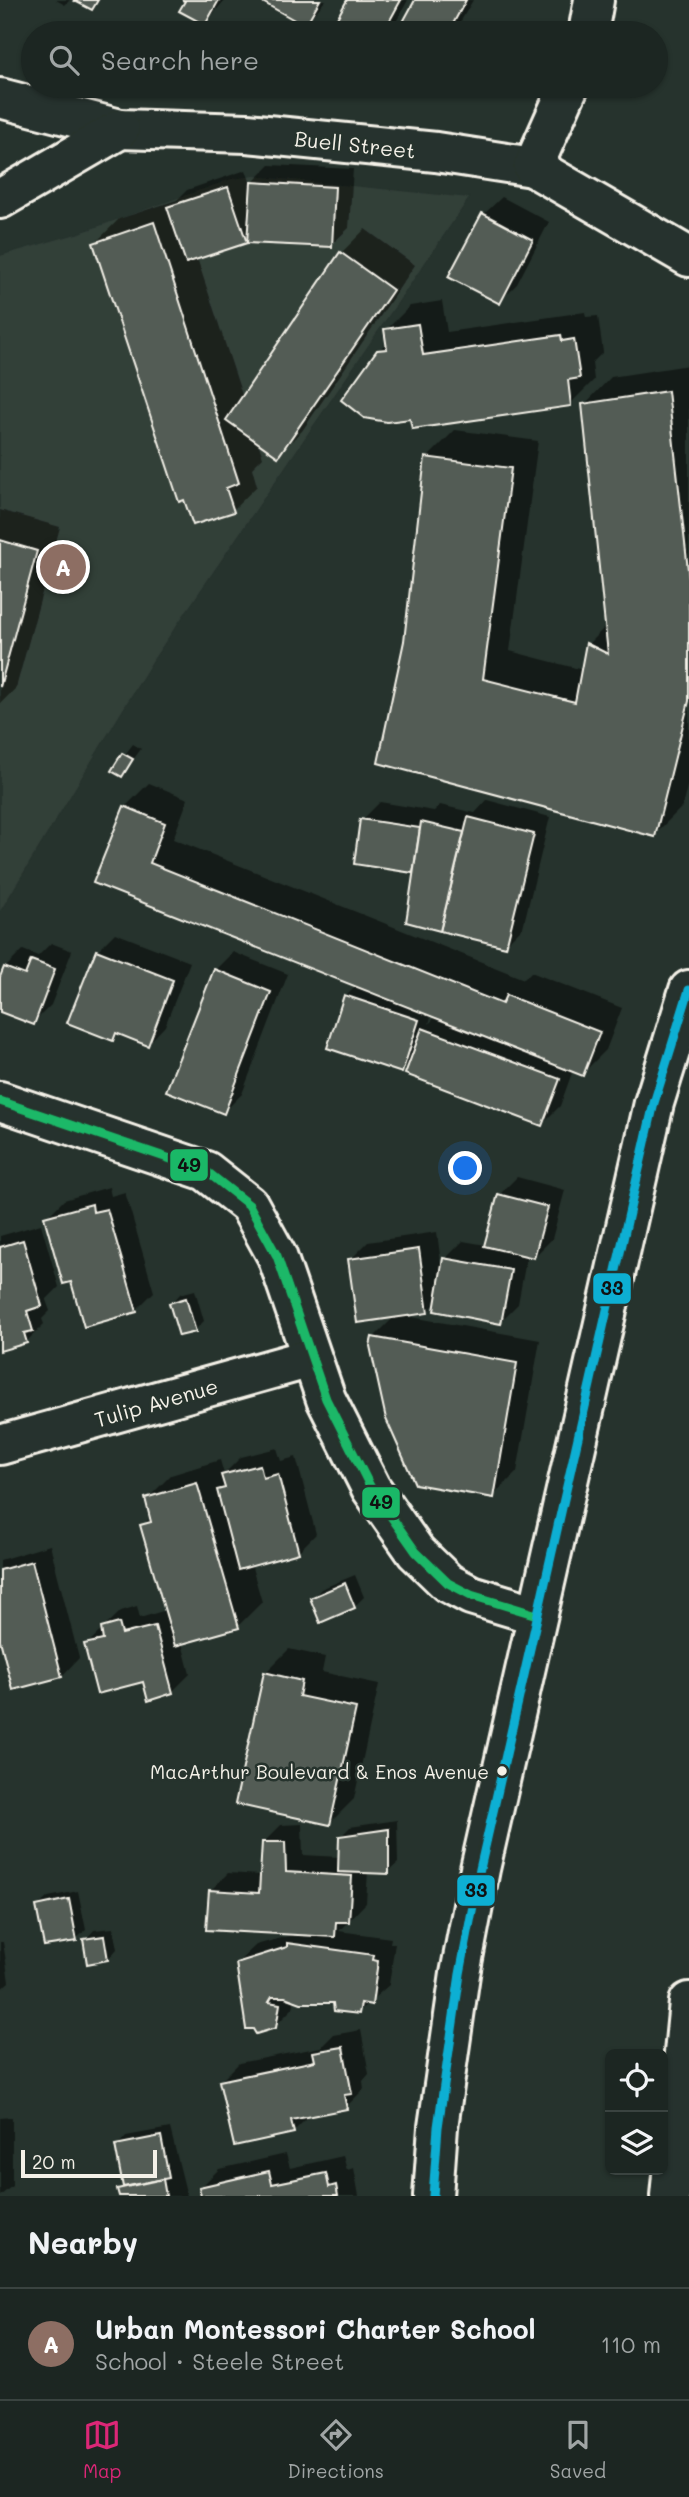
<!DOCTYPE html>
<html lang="en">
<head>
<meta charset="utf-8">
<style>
	:root { --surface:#1c2622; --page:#252e2a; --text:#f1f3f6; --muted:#a0a5a5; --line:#3a4340; --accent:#db2777 }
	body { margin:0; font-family:Mali,sans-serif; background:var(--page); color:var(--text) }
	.controls { position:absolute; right:21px; bottom:21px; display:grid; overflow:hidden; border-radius:10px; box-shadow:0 2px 5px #0004 }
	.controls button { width:63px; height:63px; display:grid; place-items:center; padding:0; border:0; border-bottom:2px solid var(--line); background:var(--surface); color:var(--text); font:35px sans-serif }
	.scale { position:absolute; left:21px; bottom:18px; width:136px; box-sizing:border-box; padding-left:7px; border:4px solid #f4f1e8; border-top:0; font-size:19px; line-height:24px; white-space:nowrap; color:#f4f1e8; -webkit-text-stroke:5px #26332d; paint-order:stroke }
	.you { position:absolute; left:466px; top:1169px; width:24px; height:24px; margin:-18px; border:5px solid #fff; border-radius:50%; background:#1a73e8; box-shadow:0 0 0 10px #1a73e833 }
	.badge { display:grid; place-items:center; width:46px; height:46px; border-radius:50%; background:var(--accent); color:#fff; font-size:23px; font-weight:700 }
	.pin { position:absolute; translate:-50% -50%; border:4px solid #fff; box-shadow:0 2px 7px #0006 }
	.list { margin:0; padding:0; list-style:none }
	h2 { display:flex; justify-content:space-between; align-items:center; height:91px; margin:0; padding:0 28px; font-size:30px }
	h2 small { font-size:23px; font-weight:400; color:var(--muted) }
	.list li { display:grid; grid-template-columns:46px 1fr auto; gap:21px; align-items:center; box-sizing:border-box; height:112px; padding:0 28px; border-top:2px solid var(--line) }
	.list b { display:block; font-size:26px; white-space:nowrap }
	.list p { margin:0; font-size:23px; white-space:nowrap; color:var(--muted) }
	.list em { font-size:23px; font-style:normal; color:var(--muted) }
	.icon { flex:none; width:38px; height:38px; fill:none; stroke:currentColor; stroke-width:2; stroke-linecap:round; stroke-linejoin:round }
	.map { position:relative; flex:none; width:689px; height:2196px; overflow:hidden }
	.search { position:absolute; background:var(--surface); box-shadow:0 2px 5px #0004; left:21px; right:21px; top:21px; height:77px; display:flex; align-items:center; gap:18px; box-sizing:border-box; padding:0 24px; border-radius:38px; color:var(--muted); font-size:26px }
	.sheet { height:203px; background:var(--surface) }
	nav { display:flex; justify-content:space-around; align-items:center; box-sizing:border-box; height:98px; border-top:2px solid var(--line); background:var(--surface); font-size:19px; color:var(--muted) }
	nav a { display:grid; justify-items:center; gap:4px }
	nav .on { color:var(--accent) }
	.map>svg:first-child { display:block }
	.built { fill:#333f39 }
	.shadow { fill:#0007; fill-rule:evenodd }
	.building { fill:#525c55; stroke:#f4f1e8; stroke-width:2 }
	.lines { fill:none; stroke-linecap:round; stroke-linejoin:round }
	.street-casing { stroke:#f4f1e8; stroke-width:44 }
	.secondary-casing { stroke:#f4f1e8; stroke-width:44 }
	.highway-casing { stroke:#f4f1e8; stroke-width:44 }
	.street { stroke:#26332d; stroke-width:38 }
	.secondary { stroke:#26332d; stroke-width:38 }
	.highway { stroke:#26332d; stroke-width:38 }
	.bus-1-casing { stroke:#26332d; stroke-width:14 }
	.bus-2-casing { stroke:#26332d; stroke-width:14 }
	.bus-1 { stroke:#1ab867; stroke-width:9 }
	.bus-2 { stroke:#0dafd3; stroke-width:9 }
	.bus-dot { fill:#f4f1e8; stroke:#26332d; stroke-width:2.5 }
	.labels { text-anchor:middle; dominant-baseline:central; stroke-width:5; stroke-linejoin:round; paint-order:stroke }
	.bus-label { font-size:19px; fill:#f4f1e8; stroke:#26332d; text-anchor:end }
	.street-label { font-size:21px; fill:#f4f1e8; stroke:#26332d }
	.line-badge { stroke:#26332d; stroke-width:2.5 }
	.pale-badge-label { font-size:19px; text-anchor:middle; font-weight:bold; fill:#111 }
</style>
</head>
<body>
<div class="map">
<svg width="689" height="2196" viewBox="0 0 689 2196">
	<rect width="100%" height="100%" fill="#26332d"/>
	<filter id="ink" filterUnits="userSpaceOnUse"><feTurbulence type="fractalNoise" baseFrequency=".0143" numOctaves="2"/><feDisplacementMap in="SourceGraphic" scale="14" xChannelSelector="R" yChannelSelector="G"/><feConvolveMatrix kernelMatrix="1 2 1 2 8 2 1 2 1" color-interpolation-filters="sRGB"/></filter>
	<g filter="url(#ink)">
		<polygon class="built" points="254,176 469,198 154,658 0,911 0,256 80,233 231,179"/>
		<g class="shadow">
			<polygon points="56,0 70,0 65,5"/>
			<polygon points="186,0 225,0 205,23"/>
			<polygon points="263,0 326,0 305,24"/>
			<polygon points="349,0 408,0 390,33 331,33"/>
			<polygon points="417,0 473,0 454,33 399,33"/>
			<polygon points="270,165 353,169 349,228 331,245 247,241 197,258 243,398 341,253 365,229 415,265 302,431 278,455 257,440 263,457 252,468 257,486 233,510 194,523 95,243 119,219 177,200 187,190 246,170 251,184"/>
			<polygon points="502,197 549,222 517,284 499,302 484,214"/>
			<polygon points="442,301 447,332 585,312 586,317 598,316 603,352 592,363 594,380 570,404 412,417 378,351 387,342 386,330 410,306"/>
			<polygon points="689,365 689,779 682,807 654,835 406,641 427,458 455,430 538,441 510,651 583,670 588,644 607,625 584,405 611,377"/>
			<polygon points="0,510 60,527 16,688 0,704"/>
			<polygon points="133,744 141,749 122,775 113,770"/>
			<path d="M149,783L188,799L173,839L524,979L531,972L622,1008L606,1050L582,1074L573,1070L560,1106L542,1124L413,1059L401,1071L346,996L357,985L95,882L125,807ZM432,1014L436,1016L429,1024Z"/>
			<polygon points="487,800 550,817 523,927 505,945 408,921 415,871 356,862 362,820 380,802 434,811 440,805 475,813"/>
			<polygon points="115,933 190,962 165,1026 148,1044 119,1032 113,1039 97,951"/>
			<polygon points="51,943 72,951 51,1005 33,1023 0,1010 0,982 5,968 23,950 38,956"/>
			<polygon points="233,952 288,974 242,1094 224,1112 215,970"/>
			<polygon points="517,1177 565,1190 552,1239 534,1257 527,1255 518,1304 500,1322 437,1302 427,1312 406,1316 540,1340 517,1472 493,1496 373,1338 395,1316 350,1260 368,1242 437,1232 442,1271 445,1259 463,1241 486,1245 499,1195"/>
			<polygon points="109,1187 111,1196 125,1192 154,1292 136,1310 72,1280 46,1218 64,1200"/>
			<polygon points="41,1224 59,1287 46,1300 50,1311 42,1319 44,1324 26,1342 0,1349 0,1236"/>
			<polygon points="195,1290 204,1321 195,1330 171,1304 180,1294"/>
			<polygon points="277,1448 281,1461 296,1457 316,1534 298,1552 251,1564 262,1602 238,1626 182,1643 190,1674 172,1692 144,1680 86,1645 121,1611 137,1606 140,1618 166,1610 142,1526 152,1516 147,1499 171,1475 220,1460 224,1474 241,1457"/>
			<polygon points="50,1545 79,1658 62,1676 0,1633 0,1560"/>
			<polygon points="355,1575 364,1597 355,1606 321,1621 312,1599 321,1589"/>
			<polygon points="289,1649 325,1657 322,1672 379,1684 354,1799 330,1823 265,1673"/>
			<polygon points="397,1820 398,1863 388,1872 368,1871 366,1903 339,1931 391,1938 390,1943 395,1943 389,1985 358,2012 335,2001 295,1999 293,2008 275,2026 237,1963 256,1945 295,1934 210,1891 228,1873 261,1875 263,1843 281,1825 302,1824 303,1855 340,1857 340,1837 350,1827"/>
			<polygon points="78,1891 86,1930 76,1939 38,1906 48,1897"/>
			<polygon points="113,1928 117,1949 108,1959 85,1940 94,1930"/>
			<polygon points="0,1942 3,1942 9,1982 0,1990"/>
			<polygon points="361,2030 369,2074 363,2081 364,2089 346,2107 310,2115 293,2132 221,2081 239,2063 321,2047 333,2035"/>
			<polygon points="12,2117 12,2186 0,2196 0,2118"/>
			<polygon points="170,2128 187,2196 121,2196 119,2189 125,2184 117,2146 126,2136"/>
			<polygon points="286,2154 290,2168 343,2156 347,2170 354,2168 359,2196 203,2196 201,2187 219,2169"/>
		</g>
		<g class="building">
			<polygon points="73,0 98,0 92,10"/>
			<polygon points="182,0 219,0 205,25 179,11 185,1"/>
			<polygon points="259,0 320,0 305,26"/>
			<polygon points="347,0 401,0 383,33 329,33"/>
			<polygon points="415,0 466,0 448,33 397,33"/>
			<polygon points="251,182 335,187 332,247 247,243"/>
			<polygon points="228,187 247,243 186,263 167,207"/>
			<polygon points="482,213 533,240 500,304 448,277"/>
			<polygon points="154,222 239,483 226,488 234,512 193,525 184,500 179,502 93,243"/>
			<polygon points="340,252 393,290 278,457 226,420"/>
			<polygon points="418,324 423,355 561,335 562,341 574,339 580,378 568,380 571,406 412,429 410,419 387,422 364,418 341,400 377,350 387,349 384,329"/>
			<polygon points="668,391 689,579 689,701 655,837 378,763 404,641 425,457 511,468 483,679 575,702 586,643 608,654 582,404"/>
			<polygon points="0,540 37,551 0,687"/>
			<polygon points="122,753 133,759 122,777 111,771"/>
			<polygon points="124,806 165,823 150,863 502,1004 506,995 600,1032 583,1076 93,883"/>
			<polygon points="468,817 534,834 506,947 440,931"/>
			<polygon points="360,819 420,828 413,873 354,864"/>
			<polygon points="421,822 464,832 440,931 406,922"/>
			<polygon points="96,950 173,980 148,1046 116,1033 113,1041 67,1023"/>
			<polygon points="31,960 55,969 34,1025 0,1012 0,977 4,967 25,975"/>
			<polygon points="214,969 271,992 224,1114 166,1091"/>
			<polygon points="344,995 419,1020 402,1073 327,1048"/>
			<polygon points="422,1028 560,1079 542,1126 405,1074"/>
			<polygon points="498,1194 548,1207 534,1258 484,1246"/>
			<polygon points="92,1204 93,1212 107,1209 137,1312 84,1327 71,1282 63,1284 44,1217"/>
			<polygon points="23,1240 42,1306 27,1311 33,1331 24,1333 27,1343 0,1351 0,1247"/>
			<polygon points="419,1249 428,1313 357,1323 348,1259"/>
			<polygon points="443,1258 511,1270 501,1324 434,1311"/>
			<polygon points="186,1298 196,1332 179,1336 169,1303"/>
			<polygon points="372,1337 517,1363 494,1498 415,1484 386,1419 370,1346"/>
			<polygon points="260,1465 263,1478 278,1474 299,1553 238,1570 217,1490 225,1488 221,1475"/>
			<polygon points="197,1483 239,1628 175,1646 140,1525 151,1522 145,1498"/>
			<polygon points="32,1561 62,1677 13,1690 0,1640 0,1570"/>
			<polygon points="345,1583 355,1608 320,1623 310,1598"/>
			<polygon points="119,1623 122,1634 155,1626 173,1693 148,1701 143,1682 97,1694 84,1644 103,1640 101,1628"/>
			<polygon points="264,1672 302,1681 299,1696 356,1708 330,1825 235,1804"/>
			<polygon points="389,1829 389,1874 338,1872 339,1836"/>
			<polygon points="262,1842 285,1842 286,1872 352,1876 349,1922 336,1922 335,1937 206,1930 209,1890 259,1893"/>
			<polygon points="69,1899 77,1941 44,1946 36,1906"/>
			<polygon points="104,1936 108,1960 87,1964 83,1939"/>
			<polygon points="287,1943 374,1955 373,1960 378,1961 372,2005 361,2003 359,2014 334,2011 333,2003 301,2003 285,1997 272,1997 269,2002 280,2004 276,2028 256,2034 253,2029 246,2029 236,1963 287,1947"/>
			<polygon points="343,2047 352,2094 344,2095 347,2109 291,2120 294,2133 234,2146 219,2081 315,2061 313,2052"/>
			<polygon points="161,2136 169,2178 123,2187 115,2145"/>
			<polygon points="269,2171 272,2184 326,2173 329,2187 336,2185 338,2196 201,2196 199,2187"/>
			<polygon points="163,2179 166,2196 119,2196 117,2189"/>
		</g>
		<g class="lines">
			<g class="street-casing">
				<g id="street">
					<polyline points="0,98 120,129 247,133 436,152 533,167"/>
					<polyline points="0,199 120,129"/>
					<polyline points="0,1101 206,1171 249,1205 277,1256 326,1399 371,1488 416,1552 448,1583 471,1595 537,1615"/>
					<polyline points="0,1445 311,1358"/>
				</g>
			</g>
			<g class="secondary-casing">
				<g id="secondary">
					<polyline points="588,33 594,0"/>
					<polyline points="569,86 533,167 689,257"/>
					<polyline points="433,2196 438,2127 460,1974 480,1869 654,1103 689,990"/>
				</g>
			</g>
			<g class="highway-casing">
				<polyline id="highway" points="670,2196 689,2002"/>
			</g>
			<use href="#street" class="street"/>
			<use href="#secondary" class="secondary"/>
			<use href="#highway" class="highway"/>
			<g class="bus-1-casing">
				<polyline id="bus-1" points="0,1101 206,1171 249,1205 277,1256 326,1399 371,1488 416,1552 448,1583 471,1595 537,1615"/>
			</g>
			<g class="bus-2-casing">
				<polyline id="bus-2" points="433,2196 438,2127 460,1974 480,1869 654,1103 689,990"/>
			</g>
			<use href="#bus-1" class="bus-1"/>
			<use href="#bus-2" class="bus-2"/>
		</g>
	</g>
	<circle class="bus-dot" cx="502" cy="1771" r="6"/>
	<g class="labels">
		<g class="bus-label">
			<text x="489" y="1771">MacArthur Boulevard &amp; Enos Avenue</text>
		</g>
		<g class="street-label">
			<text transform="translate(355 144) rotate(6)">Buell Street</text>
			<text transform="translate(156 1402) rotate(-16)">Tulip Avenue</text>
		</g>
	</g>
	<g class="line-badge">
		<rect x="169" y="1148" width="40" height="34" rx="7" fill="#1ab867"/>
		<rect x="592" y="1272" width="40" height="33" rx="7" fill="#0dafd3"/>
		<rect x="361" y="1486" width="40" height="33" rx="7" fill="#1ab867"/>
		<rect x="456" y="1874" width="40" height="33" rx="7" fill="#0dafd3"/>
	</g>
	<g class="pale-badge-label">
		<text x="189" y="1172">49</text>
		<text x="612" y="1295">33</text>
		<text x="381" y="1509">49</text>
		<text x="476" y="1897">33</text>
	</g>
</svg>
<div class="controls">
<button><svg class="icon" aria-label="locate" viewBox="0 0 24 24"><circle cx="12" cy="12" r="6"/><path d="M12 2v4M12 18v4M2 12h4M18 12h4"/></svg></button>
<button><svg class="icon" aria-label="layers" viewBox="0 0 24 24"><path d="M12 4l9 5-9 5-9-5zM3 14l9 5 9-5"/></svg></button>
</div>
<div class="scale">20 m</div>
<div class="you"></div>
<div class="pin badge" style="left:63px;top:567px;background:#8d6e63">A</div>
<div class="search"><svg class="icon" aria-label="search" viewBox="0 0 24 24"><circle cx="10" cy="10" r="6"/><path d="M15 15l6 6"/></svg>Search here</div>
</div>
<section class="sheet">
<h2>Nearby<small></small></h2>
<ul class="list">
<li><span class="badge" style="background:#8d6e63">A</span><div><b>Urban Montessori Charter School</b><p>School · Steele Street</p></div><em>110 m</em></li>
</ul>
</section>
<nav>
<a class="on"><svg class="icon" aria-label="map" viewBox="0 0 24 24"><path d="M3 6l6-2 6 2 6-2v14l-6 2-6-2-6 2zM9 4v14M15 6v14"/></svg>Map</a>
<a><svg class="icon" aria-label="directions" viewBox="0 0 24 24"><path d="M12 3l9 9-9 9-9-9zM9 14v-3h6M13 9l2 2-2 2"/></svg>Directions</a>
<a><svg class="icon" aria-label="saved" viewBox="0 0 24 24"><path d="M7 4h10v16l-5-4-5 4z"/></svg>Saved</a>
</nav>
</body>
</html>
